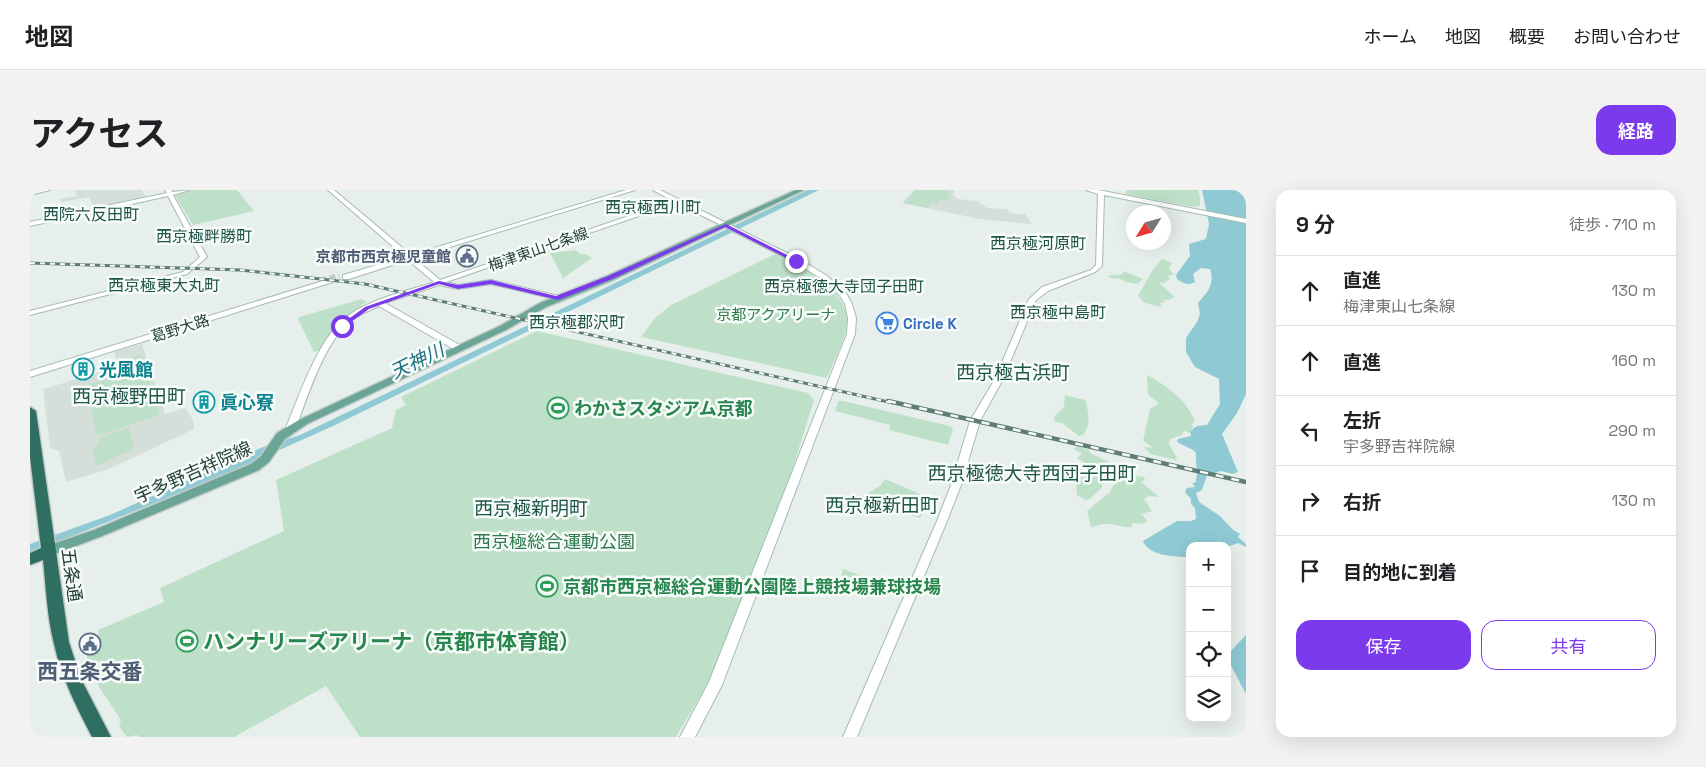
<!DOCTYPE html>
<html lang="ja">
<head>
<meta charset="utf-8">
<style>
	:root { --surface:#fff; --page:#f2f2f2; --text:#202124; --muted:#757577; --line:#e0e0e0; --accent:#7c3aed }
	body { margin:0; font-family:"Space Grotesk","Noto Sans JP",sans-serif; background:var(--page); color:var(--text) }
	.controls { position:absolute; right:15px; bottom:15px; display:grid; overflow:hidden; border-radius:10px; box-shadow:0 5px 20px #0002 }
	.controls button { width:45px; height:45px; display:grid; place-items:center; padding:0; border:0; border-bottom:1px solid var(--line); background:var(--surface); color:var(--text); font:25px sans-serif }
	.compass { position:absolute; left:1096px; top:15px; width:45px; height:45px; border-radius:50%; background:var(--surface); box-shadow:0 5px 20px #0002; rotate:233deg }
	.stop { position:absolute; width:15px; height:15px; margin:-11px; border:4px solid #7c3aed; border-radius:50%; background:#fff }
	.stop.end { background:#7c3aed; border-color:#fff; box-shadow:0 1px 5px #0008 }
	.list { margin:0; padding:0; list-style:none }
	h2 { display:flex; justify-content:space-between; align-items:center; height:65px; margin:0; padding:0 20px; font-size:21px }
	h2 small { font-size:16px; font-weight:400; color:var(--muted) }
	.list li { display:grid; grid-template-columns:32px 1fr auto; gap:15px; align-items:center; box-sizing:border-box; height:70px; padding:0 20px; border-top:1px solid var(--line) }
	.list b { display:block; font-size:19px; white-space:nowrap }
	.list p { margin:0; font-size:16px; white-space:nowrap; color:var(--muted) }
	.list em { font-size:16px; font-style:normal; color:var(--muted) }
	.actions { display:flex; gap:10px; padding:15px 20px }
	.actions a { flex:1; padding:11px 0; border:1px solid var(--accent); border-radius:15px; text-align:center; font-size:18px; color:var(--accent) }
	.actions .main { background:var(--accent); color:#fff }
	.icon { flex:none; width:28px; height:28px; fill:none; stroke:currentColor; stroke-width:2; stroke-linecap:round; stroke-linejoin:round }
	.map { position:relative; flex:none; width:1216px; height:547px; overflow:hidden; border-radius:15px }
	header { display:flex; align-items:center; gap:30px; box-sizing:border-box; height:70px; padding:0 25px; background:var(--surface); border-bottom:1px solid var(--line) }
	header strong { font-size:24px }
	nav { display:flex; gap:28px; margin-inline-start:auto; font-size:18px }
	.intro { display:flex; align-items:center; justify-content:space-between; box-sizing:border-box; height:120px; padding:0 30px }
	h1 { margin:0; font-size:35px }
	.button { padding:12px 22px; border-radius:15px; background:var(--accent); color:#fff; font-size:18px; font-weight:700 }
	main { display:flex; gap:30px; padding:0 30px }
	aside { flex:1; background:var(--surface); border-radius:15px; box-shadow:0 5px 20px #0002 }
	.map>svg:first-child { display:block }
	.built { fill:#d4dfda }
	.green { fill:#bfe0c8 }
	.water { fill:#8ec9d4 }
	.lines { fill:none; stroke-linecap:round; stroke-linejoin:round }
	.secondary-tunnel { stroke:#bfccc8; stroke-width:6; stroke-dasharray:6 3; stroke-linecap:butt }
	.secondary-casing { stroke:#a4bbb3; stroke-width:2 }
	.primary-casing { stroke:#c2cac8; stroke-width:3 }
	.highway-casing { stroke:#c2cac8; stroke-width:3 }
	.secondary { fill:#fff; fill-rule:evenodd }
	.primary { fill:#6aa596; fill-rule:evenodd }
	.highway { fill:#2f6f62; fill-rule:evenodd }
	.rail-far1-casing { stroke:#5f7d75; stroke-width:3 }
	.rail-casing { stroke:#5f7d75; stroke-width:4.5 }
	.rail-far1 { stroke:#f7fbf9; stroke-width:2; stroke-dasharray:5; stroke-linecap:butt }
	.rail { stroke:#f7fbf9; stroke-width:2.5; stroke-dasharray:8; stroke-linecap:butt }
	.route { fill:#7c3aed }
	.labels { text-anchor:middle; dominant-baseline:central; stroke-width:5; stroke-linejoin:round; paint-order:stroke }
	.far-street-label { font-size:15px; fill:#24423a; stroke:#f7fbf9 }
	.far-service-label { font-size:15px; font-weight:bold; fill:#4e5e75; stroke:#f7fbf9; text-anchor:end }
	.far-park-label { font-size:15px; fill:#2d7a4b; stroke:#f7fbf9 }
	.far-shop-label { font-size:15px; font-weight:bold; fill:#366cbe; stroke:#f7fbf9; text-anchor:start }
	.far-neighbourhood-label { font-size:16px; fill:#1f5548; stroke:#f7fbf9 }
	.culture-label { font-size:18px; font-weight:bold; fill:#0d838f; stroke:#f7fbf9; text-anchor:start }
	.leisure-label { font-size:18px; font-weight:bold; fill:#27864d; stroke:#f7fbf9; text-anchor:start }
	.street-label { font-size:18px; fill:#24423a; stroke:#f7fbf9 }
	.park-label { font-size:18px; fill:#2d7a4b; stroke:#f7fbf9 }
	.water-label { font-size:19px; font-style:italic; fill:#1c6f80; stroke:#f7fbf9 }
	.neighbourhood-label { font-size:19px; fill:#1f5548; stroke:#f7fbf9 }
	.near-leisure-label { font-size:21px; font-weight:bold; fill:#27864d; stroke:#f7fbf9; text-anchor:start }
	.near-service-label { font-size:21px; font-weight:bold; fill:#4e5e75; stroke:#f7fbf9 }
</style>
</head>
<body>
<header>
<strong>地図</strong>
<nav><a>ホーム</a><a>地図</a><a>概要</a><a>お問い合わせ</a></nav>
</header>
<div class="intro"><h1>アクセス</h1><a class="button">経路</a></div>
<main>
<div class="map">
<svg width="1216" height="547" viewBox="0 0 1216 547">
	<rect width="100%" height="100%" fill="#e6efeb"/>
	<g class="built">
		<polygon points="45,0 112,0 116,8 64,19 59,7 31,12 30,9 46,6"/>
		<polygon points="884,0 925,0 923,4 927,9 947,11 957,18 977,19 980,23 995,24 1002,34 950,29 872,13"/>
		<polygon points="112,154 135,224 155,218 163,230 164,239 79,279 36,292 29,261 20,258 13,199 88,177 84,162"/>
	</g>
	<g class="green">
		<polygon points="164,0 207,0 224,21 163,35 145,5"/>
		<polygon points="886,0 915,0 919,2 918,11 909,9 907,14 901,13 898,18 874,13"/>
		<polygon points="1097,0 1168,0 1170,7 1170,16 1164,17 1095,4"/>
		<polygon points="546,60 550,64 555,64 562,68 533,88 520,63"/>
		<path d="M745,64C769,74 816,100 817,129C818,146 803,172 797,188L611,147L625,128L641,115Z"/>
		<polygon points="1132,69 1142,73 1139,78 1144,85 1138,86 1140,89 1134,93 1131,92 1130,94 1145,107 1138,110 1132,109 1136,112 1130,113 1132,117 1115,113 1108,106 1122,81"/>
		<polygon points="1093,81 1113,89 1108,94 1096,92 1088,88 1084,89 1077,86 1093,84"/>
		<polygon points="332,109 337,112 331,115 335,117 324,124 291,160 284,162 268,129 269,127"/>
		<polygon points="507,141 778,203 784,210 759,290 704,431 678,493 646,547 330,547 296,496 204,547 109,547 107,545 97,547 89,536 91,530 69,497 55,461 69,454 68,440 134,412 130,398 254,341 246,290 362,238 366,220 376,215 371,207"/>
		<polygon points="110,165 130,225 69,245 66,244 58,195 104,181 106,179 103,167"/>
		<path d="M1117,185C1138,197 1155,208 1165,231L1162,234L1163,237L1159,243L1154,241L1152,245L1140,249L1139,254L1147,268L1146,270L1120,264L1114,257L1124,258L1113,251L1120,219L1128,214V212L1118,205Z"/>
		<path d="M1035,205L1055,210C1059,223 1061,234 1053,245L1049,246L1032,233L1025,232L1024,227L1034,217Z"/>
		<polygon points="808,211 813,211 920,236 923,239 918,255 859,240 860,235 805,221"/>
		<polygon points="99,238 104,259 66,276 63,257 69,255 68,248"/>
		<polygon points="1047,256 1059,260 1060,263 1089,277 1088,282 1082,289 1071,288 1070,292 1073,296 1060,309 1055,310 1047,305 1045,280 1047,276 1055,273 1047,268 1052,264 1044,259"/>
		<path d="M1109,286L1114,287L1115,290L1111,292L1127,305L1128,307L1119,306L1114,309L1122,321L1112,324L1117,331L1113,334L1102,333V337C1093,338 1086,334 1078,334C1072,333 1067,337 1061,337L1057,321L1080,302L1082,297L1093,287Z"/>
		<polygon points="855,289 899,308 890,328 828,309 850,296"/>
		<polygon points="813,379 844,390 846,387 862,393 855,405 811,391"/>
	</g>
	<g class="water">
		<polygon points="778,0 789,0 305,235 194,285 0,363 0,354 80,325 233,257 270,245"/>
		<path d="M1172,0H1216V204L1207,223L1192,244L1208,282L1203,284L1191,281L1177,285L1172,300L1166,303L1169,312L1190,326L1202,339L1210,344L1208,347L1216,354V357L1208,353L1197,357L1160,356V367C1146,367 1118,366 1113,351L1147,331H1161L1166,329L1165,318L1161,314V309L1155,302L1157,298L1165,297L1162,293H1165C1169,283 1165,274 1166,263L1163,260L1147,252L1148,249L1161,246L1160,241L1167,236L1177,235L1190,214L1189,189L1165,177L1156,162V148L1167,132L1170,124L1168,113C1178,102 1185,94 1180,79L1171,78L1163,84L1165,92C1158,96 1153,93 1147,89L1146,85L1160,66L1159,54L1176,49L1179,34Z"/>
		<polygon points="1216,445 1216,504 1197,468 1197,465"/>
	</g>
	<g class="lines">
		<polyline class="secondary-tunnel" points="291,91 309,86"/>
		<g class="secondary-casing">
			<g id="secondary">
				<polygon points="7,0 20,0 0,5 0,1"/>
				<polygon points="135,0 141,0 142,2 160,0 143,5 177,67 176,68 157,84 0,125 0,121 153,82 170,67 138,6 0,36 0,32 137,3"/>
				<path d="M298,0H304L381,65L596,0H605L384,68L410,90L643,11L623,0H630L773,71L797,86L816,103L822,114L826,128L825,144L692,495L665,547H650L679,492L817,144L818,128L815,114L810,106L792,89L768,74L647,13L416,92L428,95L461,90L529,106V110L461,94L428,99L409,95L355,113L433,157V161H427L349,116C338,121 327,125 318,133C293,156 277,208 265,240L260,243L255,240C269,207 288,147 318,126C342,108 375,102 404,92L378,70L319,89H313V85L375,67Z"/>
				<polygon points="1056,0 1068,0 1216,29 1216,33 1074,5 1072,76 1065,82 1018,101 1006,110 973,189 950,231 931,295 917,331 827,547 813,547 907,331 921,295 940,231 965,189 999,109 1012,97 1061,80 1066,75 1068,4"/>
				<polygon points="296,90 303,92 0,187 0,181"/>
			</g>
		</g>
		<g class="primary-casing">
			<polygon id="primary" points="766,0 774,0 583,90 516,117 476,140 277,234 255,249 239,272 229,280 72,346 19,366 14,365 13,361 14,357 64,340 221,274 231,266 247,243 269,230 470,136 510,113 577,86"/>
		</g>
		<g class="highway-casing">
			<path id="highway" d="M0,217L6,221L39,452L51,489L81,547H62C47,518 31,487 24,454C17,427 16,398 13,370L0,375V363L11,358L0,267Z"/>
		</g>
		<use href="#secondary" class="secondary"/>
		<use href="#primary" class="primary"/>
		<use href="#highway" class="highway"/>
		<g class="rail-far1-casing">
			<polyline id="rail-far1" points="0,73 210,80 335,94 863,213"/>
		</g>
		<g class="rail-casing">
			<polyline id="rail" points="858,211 1216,292"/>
		</g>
		<use href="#rail-far1" class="rail-far1"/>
		<use href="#rail" class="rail"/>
	</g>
	<polygon class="route" points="696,34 769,71 764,72 695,37 582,89 528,110 461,94 428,99 409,94 339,119 314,137 309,136 335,117 409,91 428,95 461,90 526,106 578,86"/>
	<defs>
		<g id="civic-ring" transform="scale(1.125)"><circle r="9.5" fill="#f7fbf9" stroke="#5c6f8a" stroke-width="1.5"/><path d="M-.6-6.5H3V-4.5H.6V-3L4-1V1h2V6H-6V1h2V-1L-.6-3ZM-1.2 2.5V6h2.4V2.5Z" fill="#5c6f8a"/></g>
		<g id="supermarket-ring" transform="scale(1.125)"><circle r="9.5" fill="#f7fbf9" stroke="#3f7fe0" stroke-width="1.5"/><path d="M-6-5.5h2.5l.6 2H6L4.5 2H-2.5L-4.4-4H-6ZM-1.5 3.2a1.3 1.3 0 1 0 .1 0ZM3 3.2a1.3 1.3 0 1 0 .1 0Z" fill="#3f7fe0"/></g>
		<g id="building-ring" transform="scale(1.125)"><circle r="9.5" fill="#f7fbf9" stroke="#0f9aa8" stroke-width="1.5"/><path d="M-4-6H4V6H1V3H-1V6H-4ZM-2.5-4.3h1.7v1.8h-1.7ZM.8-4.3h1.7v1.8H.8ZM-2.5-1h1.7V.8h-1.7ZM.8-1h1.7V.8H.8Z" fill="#0f9aa8"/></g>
		<g id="stadium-ring" transform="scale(1.125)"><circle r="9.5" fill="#f7fbf9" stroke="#2e9e5b" stroke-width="1.5"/><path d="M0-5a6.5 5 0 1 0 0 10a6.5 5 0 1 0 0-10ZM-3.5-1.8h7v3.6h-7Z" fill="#2e9e5b"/></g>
	</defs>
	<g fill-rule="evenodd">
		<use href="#civic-ring" x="437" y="66"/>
		<use href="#supermarket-ring" x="857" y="133"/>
		<use href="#building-ring" x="53" y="179"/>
		<use href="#building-ring" x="174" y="212"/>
		<use href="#stadium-ring" x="528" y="218"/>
		<use href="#stadium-ring" x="517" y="396"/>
		<use href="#stadium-ring" x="157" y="451"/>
		<use href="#civic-ring" x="60" y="454"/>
	</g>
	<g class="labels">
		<g class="far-street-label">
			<text transform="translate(508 59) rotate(-19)">梅津東山七条線</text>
			<text transform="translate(150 138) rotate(-17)">葛野大路</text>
		</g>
		<g class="far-service-label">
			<text x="421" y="66">京都市西京極児童館</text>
		</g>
		<g class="far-park-label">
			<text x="746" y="124">京都アクアリーナ</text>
		</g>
		<g class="far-shop-label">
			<text x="873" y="133">Circle K</text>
		</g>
		<g class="far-neighbourhood-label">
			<text x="623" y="17">西京極西川町</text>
			<text x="61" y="24">西院六反田町</text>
			<text x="174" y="46">西京極畔勝町</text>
			<text x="1008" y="53">西京極河原町</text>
			<text x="134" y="95">西京極東大丸町</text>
			<text x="814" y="96">西京極徳大寺団子田町</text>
			<text x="1028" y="122">西京極中島町</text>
			<text x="547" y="132">西京極郡沢町</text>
		</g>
		<g class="culture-label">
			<text x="69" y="179">光風館</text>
			<text x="190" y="212">眞心寮</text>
		</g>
		<g class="leisure-label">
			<text x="544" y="218">わかさスタジアム京都</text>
			<text x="533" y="396">京都市西京極総合運動公園陸上競技場兼球技場</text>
		</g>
		<g class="street-label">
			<text transform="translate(163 282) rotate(-24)">宇多野吉祥院線</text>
			<text transform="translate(42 385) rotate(82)">五条通</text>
		</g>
		<g class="park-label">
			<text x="524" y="351">西京極総合運動公園</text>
		</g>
		<g class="water-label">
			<text transform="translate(387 171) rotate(-26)">天神川</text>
		</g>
		<g class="neighbourhood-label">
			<text x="983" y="182">西京極古浜町</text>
			<text x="99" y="206">西京極野田町</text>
			<text x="1002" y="283">西京極徳大寺西団子田町</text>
			<text x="852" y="315">西京極新田町</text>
			<text x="501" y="318">西京極新明町</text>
		</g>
		<g class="near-leisure-label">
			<text x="173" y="451">ハンナリーズアリーナ（京都市体育館）</text>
		</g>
		<g class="near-service-label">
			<text x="60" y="481">西五条交番</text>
		</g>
	</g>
</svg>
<div class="controls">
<button>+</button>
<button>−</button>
<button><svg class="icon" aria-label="locate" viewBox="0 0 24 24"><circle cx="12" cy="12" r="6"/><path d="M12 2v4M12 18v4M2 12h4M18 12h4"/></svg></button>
<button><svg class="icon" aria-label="layers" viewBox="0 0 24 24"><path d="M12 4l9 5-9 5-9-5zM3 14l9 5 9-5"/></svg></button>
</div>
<svg class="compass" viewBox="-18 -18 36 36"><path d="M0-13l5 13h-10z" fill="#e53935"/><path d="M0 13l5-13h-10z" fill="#757577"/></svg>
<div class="stop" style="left:312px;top:136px"></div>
<div class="stop end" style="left:766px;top:71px"></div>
</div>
<aside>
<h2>9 分<small>徒歩 · 710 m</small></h2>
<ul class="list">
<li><svg class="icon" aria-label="ahead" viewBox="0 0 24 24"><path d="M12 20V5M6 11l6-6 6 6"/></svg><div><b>直進</b><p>梅津東山七条線</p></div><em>130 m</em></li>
<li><svg class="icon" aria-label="ahead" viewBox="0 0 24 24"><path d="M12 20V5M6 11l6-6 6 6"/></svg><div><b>直進</b></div><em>160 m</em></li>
<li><svg class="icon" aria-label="left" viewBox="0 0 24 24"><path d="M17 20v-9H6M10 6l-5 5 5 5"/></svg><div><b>左折</b><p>宇多野吉祥院線</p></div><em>290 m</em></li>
<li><svg class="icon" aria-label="right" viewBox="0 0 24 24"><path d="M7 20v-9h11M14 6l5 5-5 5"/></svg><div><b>右折</b></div><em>130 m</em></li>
<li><svg class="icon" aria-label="arrive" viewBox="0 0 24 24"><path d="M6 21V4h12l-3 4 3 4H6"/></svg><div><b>目的地に到着</b></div></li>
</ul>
<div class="actions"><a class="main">保存</a><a>共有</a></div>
</aside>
</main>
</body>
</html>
